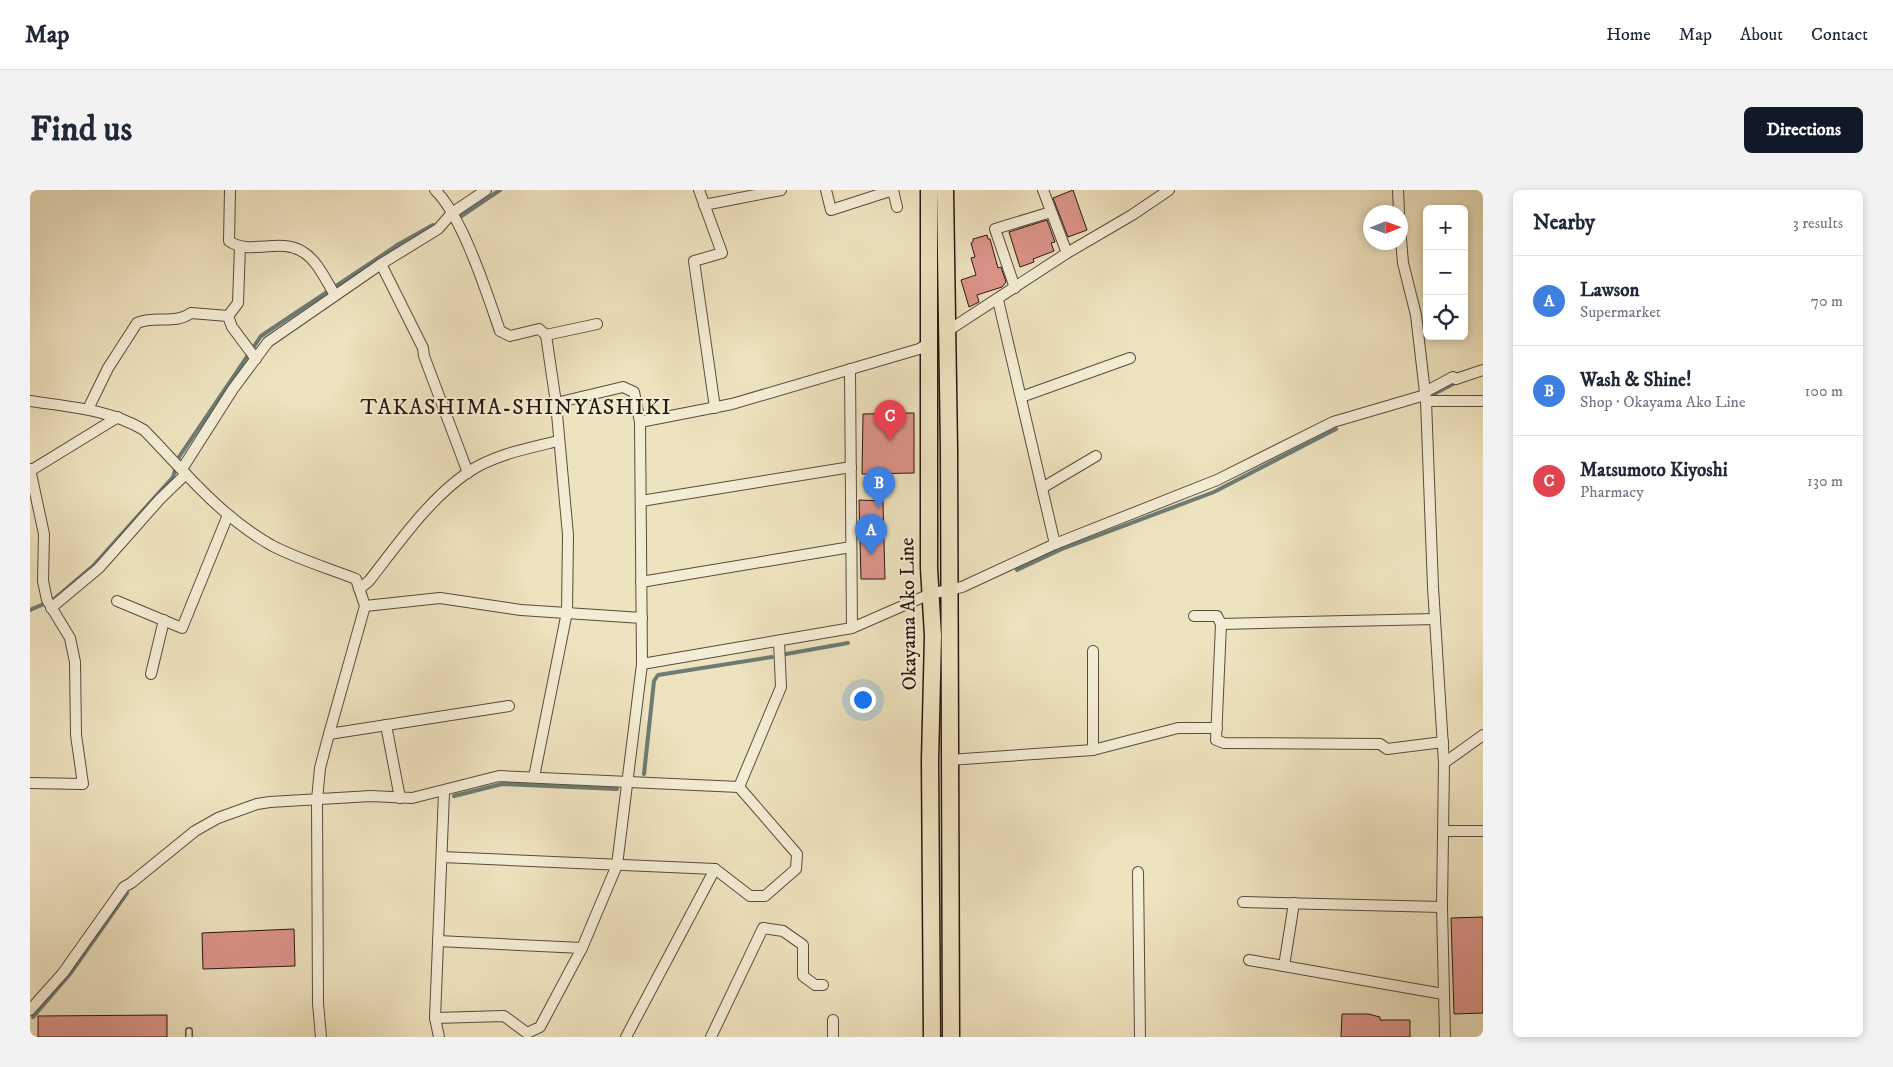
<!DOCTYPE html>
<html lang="en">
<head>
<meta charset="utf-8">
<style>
	:root { --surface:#fff; --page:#f2f2f3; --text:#1f2937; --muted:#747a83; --line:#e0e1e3; --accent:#111827 }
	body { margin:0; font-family:"IM FELL DW Pica",serif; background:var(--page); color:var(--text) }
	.controls { position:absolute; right:15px; top:15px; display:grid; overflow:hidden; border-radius:8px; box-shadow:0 2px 8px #0003 }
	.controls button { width:45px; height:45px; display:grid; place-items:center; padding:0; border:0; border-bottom:1px solid var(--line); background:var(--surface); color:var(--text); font:25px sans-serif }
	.compass { position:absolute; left:1333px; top:15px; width:45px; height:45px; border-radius:50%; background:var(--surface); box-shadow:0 2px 8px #0003; rotate:89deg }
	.you { position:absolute; left:832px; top:509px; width:18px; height:18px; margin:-12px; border:4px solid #fff; border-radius:50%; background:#1a73e8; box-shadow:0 0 0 8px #1a73e833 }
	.badge { display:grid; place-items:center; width:32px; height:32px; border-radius:50%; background:var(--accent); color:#fff; font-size:16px; font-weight:700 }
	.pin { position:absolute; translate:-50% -41px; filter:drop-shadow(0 1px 2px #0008) }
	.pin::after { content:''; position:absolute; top:26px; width:18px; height:15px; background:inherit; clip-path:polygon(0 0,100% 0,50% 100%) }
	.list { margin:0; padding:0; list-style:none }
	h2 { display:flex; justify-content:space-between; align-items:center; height:65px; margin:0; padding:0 20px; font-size:21px }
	h2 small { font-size:16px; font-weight:400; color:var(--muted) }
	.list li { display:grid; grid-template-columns:32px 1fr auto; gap:15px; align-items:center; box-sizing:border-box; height:90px; padding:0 20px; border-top:1px solid var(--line) }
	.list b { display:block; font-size:19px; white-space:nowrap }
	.list p { margin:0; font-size:16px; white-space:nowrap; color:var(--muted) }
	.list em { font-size:16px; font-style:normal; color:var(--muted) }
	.icon { flex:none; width:28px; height:28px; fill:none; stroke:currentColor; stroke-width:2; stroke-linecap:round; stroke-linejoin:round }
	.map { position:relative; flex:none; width:1453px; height:847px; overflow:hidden; border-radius:8px }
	header { display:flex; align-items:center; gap:30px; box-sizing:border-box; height:70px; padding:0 25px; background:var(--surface); border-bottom:1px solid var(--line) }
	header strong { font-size:24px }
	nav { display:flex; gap:28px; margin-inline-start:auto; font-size:18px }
	.intro { display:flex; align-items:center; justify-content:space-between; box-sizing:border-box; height:120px; padding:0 30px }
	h1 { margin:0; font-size:35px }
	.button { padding:12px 22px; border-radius:8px; background:var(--accent); color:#fff; font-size:18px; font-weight:700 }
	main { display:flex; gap:30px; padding:0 30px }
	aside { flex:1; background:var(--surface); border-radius:8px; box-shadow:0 2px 8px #0003 }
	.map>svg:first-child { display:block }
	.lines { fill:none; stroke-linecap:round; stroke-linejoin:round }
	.stream { stroke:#6c7b75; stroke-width:4 }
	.building { fill:#dd958b; stroke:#271811 }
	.lane-casing { stroke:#594b3c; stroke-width:8 }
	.street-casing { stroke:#594b3c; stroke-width:12 }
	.primary-casing { stroke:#271811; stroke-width:19 }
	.lane { stroke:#f4edd5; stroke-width:5 }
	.street { stroke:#f4edd5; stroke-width:10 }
	.primary { stroke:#eee3bf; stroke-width:16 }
	.labels { text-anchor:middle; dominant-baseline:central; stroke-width:4; stroke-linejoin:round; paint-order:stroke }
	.street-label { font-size:20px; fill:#271811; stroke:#f4edd5 }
	.quarter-label { font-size:22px; letter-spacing:1px; fill:#271811; stroke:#f4edd5 }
</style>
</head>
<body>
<header>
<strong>Map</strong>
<nav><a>Home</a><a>Map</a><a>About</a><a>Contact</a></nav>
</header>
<div class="intro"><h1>Find us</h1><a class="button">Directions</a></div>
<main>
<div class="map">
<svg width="1453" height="847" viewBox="0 0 1453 847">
	<rect width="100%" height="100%" fill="#eee3bf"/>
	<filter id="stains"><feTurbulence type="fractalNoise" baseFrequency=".004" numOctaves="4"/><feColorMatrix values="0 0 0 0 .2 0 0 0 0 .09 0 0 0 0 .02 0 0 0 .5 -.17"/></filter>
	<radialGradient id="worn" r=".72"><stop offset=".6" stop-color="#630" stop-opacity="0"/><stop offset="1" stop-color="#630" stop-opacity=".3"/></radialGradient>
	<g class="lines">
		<g class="stream">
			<polyline points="430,27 470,0"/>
			<polyline points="1400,206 1427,192"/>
			<polyline points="987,380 1032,359 1184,302 1306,239"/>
			<polyline points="0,420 23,410 63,376 143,287 149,267 231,146 369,54 403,35"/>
			<polyline points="756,464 818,453"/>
			<polyline points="614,584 624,491 628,485 742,467"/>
			<polyline points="424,606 472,594 587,599"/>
			<polyline points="3,827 40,784 97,703"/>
		</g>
	</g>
	<g class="building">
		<polygon points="1043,0 1057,40 1038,47 1023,8"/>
		<polygon points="1017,30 1025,52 1021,53 1024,61 1003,69 1004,72 990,77 979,42"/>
		<polygon points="957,45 958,49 960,49 968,78 971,77 976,92 972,97 947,105 949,112 939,117 931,90 946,85 941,68 945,67 941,53 943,52 943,49"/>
		<polygon points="884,223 884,283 832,284 833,224"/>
		<polygon points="829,310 853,311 855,389 831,389"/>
		<polygon points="1453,727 1453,823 1424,824 1421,728"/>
		<polygon points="264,739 265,776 173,779 172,743"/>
		<polygon points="1312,824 1338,824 1350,827 1350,830 1380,830 1380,847 1311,847"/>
		<polygon points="137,825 137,847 8,847 8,826"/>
	</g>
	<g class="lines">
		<g class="lane-casing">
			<polyline id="lane" points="159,841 159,847"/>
		</g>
		<g class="street-casing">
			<g id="street">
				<path d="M200,0L199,51C219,66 250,47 273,62C287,70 296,91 305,105"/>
				<path d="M405,0C433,27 457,104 470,141L480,146L509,139L516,145L567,134"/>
				<polyline points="669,0 692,63 664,71 685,218"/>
				<polyline points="796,0 801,20 863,0 867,17"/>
				<polyline points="1013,0 1037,63"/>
				<polyline points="1368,0 1369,22"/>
				<polyline points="674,15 751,0"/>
				<polyline points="1370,37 1373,73 1386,125 1396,211 1403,397 1414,573 1412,717 1415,847"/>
				<polyline points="351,74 393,158 394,166 438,283"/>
				<polyline points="985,98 965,39 1021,22"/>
				<polyline points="968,110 1025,354"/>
				<polyline points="198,126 208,113 210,57"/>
				<polyline points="916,142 1037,63 1102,25 1139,0"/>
				<polyline points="820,179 822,438"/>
				<polyline points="1395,202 1423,187 1426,189 1453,180"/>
				<polyline points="991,207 1100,168"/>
				<path d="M0,211C39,217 79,219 114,240C154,281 190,326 241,355C267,369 298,378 326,389L335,416L299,544L290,578L287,610L288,813L291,847"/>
				<polyline points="1396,211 1453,211"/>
				<path d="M58,219L78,178L107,133C124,125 145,135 161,123L198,126L202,137L226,169"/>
				<polyline points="610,232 702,214 889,159 901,152"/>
				<polyline points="0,279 14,344 13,391 17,410 40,448 45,472 46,545 53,594 0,593"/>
				<polyline points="152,279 203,199 238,152 351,74 408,39 422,23 456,0"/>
				<polyline points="0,281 88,227"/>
				<polyline points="1012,298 1066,266"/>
				<polyline points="611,311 821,277"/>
				<polyline points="611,392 821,357"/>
				<path d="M329,399L339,391C368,354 398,310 437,283C462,265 499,258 528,251"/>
				<polyline points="87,411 152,438 198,325"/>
				<polyline points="335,416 410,408 491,420 612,428"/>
				<polyline points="21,418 69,378 130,309 156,284"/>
				<polyline points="1164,426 1187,426 1191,434 1186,550 1194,553 1350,554 1357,559 1413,552"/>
				<polyline points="1191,434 1405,429"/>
				<polyline points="1063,461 1063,560"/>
				<polyline points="612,474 822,438 900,404 932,397 1025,354 1187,290 1303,232 1395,205"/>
				<polyline points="121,484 134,430"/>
				<polyline points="356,535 370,608"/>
				<polyline points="299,544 479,516"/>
				<polyline points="919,570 1063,560 1148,538 1187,538"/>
				<polyline points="1414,573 1453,545"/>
				<polyline points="504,587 537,422 538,345 526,213 516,145"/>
				<polyline points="1414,641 1453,641"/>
				<polyline points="412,667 685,679 720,706 735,706 766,679 767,664 709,597 751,497 749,452"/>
				<polyline points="1108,682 1110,847"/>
				<polyline points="1213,712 1412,717"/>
				<polyline points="408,751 552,758"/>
				<polyline points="1219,770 1413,804"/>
				<polyline points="1254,776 1264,713"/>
				<polyline points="0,820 33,783 94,697 101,693 165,641 188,628 227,614 240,612 341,606 382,608 469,586 709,597"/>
				<polyline points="405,828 474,826 497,843 510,837 552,758 587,675 612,474 610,232 604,202 593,197 526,213"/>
				<polyline points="409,847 405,828 414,602"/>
				<polyline points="596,847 685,679"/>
				<polyline points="681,847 733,738 753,741 773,755 773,786 785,795 793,795"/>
				<polyline points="803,847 803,830"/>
			</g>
		</g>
		<g class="primary-casing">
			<g id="primary">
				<polyline points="899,0 899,378 903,446 900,570 902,847"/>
				<polyline points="915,0 919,259 921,847"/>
			</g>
		</g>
		<use href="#lane" class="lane"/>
		<use href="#street" class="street"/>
		<use href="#primary" class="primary"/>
	</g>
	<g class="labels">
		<g class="street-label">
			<text transform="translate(879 424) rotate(-91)">Okayama Ako Line</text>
		</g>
		<g class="quarter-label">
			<text x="486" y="217">TAKASHIMA-SHINYASHIKI</text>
		</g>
	</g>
	<rect width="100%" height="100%" filter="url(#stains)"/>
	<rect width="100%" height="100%" fill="url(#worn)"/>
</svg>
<div class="controls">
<button>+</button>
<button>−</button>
<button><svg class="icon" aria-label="locate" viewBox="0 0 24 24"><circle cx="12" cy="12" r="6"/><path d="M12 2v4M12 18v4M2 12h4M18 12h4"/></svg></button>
</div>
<svg class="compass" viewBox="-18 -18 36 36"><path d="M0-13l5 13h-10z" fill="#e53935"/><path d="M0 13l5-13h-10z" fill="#747a83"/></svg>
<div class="you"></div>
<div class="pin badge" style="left:841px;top:365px;background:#3f7fe0">A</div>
<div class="pin badge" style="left:849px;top:318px;background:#3f7fe0">B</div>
<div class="pin badge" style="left:860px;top:251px;background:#e0444e">C</div>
</div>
<aside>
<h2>Nearby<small>3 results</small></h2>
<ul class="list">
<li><span class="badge" style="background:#3f7fe0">A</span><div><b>Lawson</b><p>Supermarket</p></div><em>70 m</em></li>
<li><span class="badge" style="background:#3f7fe0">B</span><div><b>Wash &amp; Shine!</b><p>Shop · Okayama Ako Line</p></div><em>100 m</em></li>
<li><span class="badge" style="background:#e0444e">C</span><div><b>Matsumoto Kiyoshi</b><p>Pharmacy</p></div><em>130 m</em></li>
</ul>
</aside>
</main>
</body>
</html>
